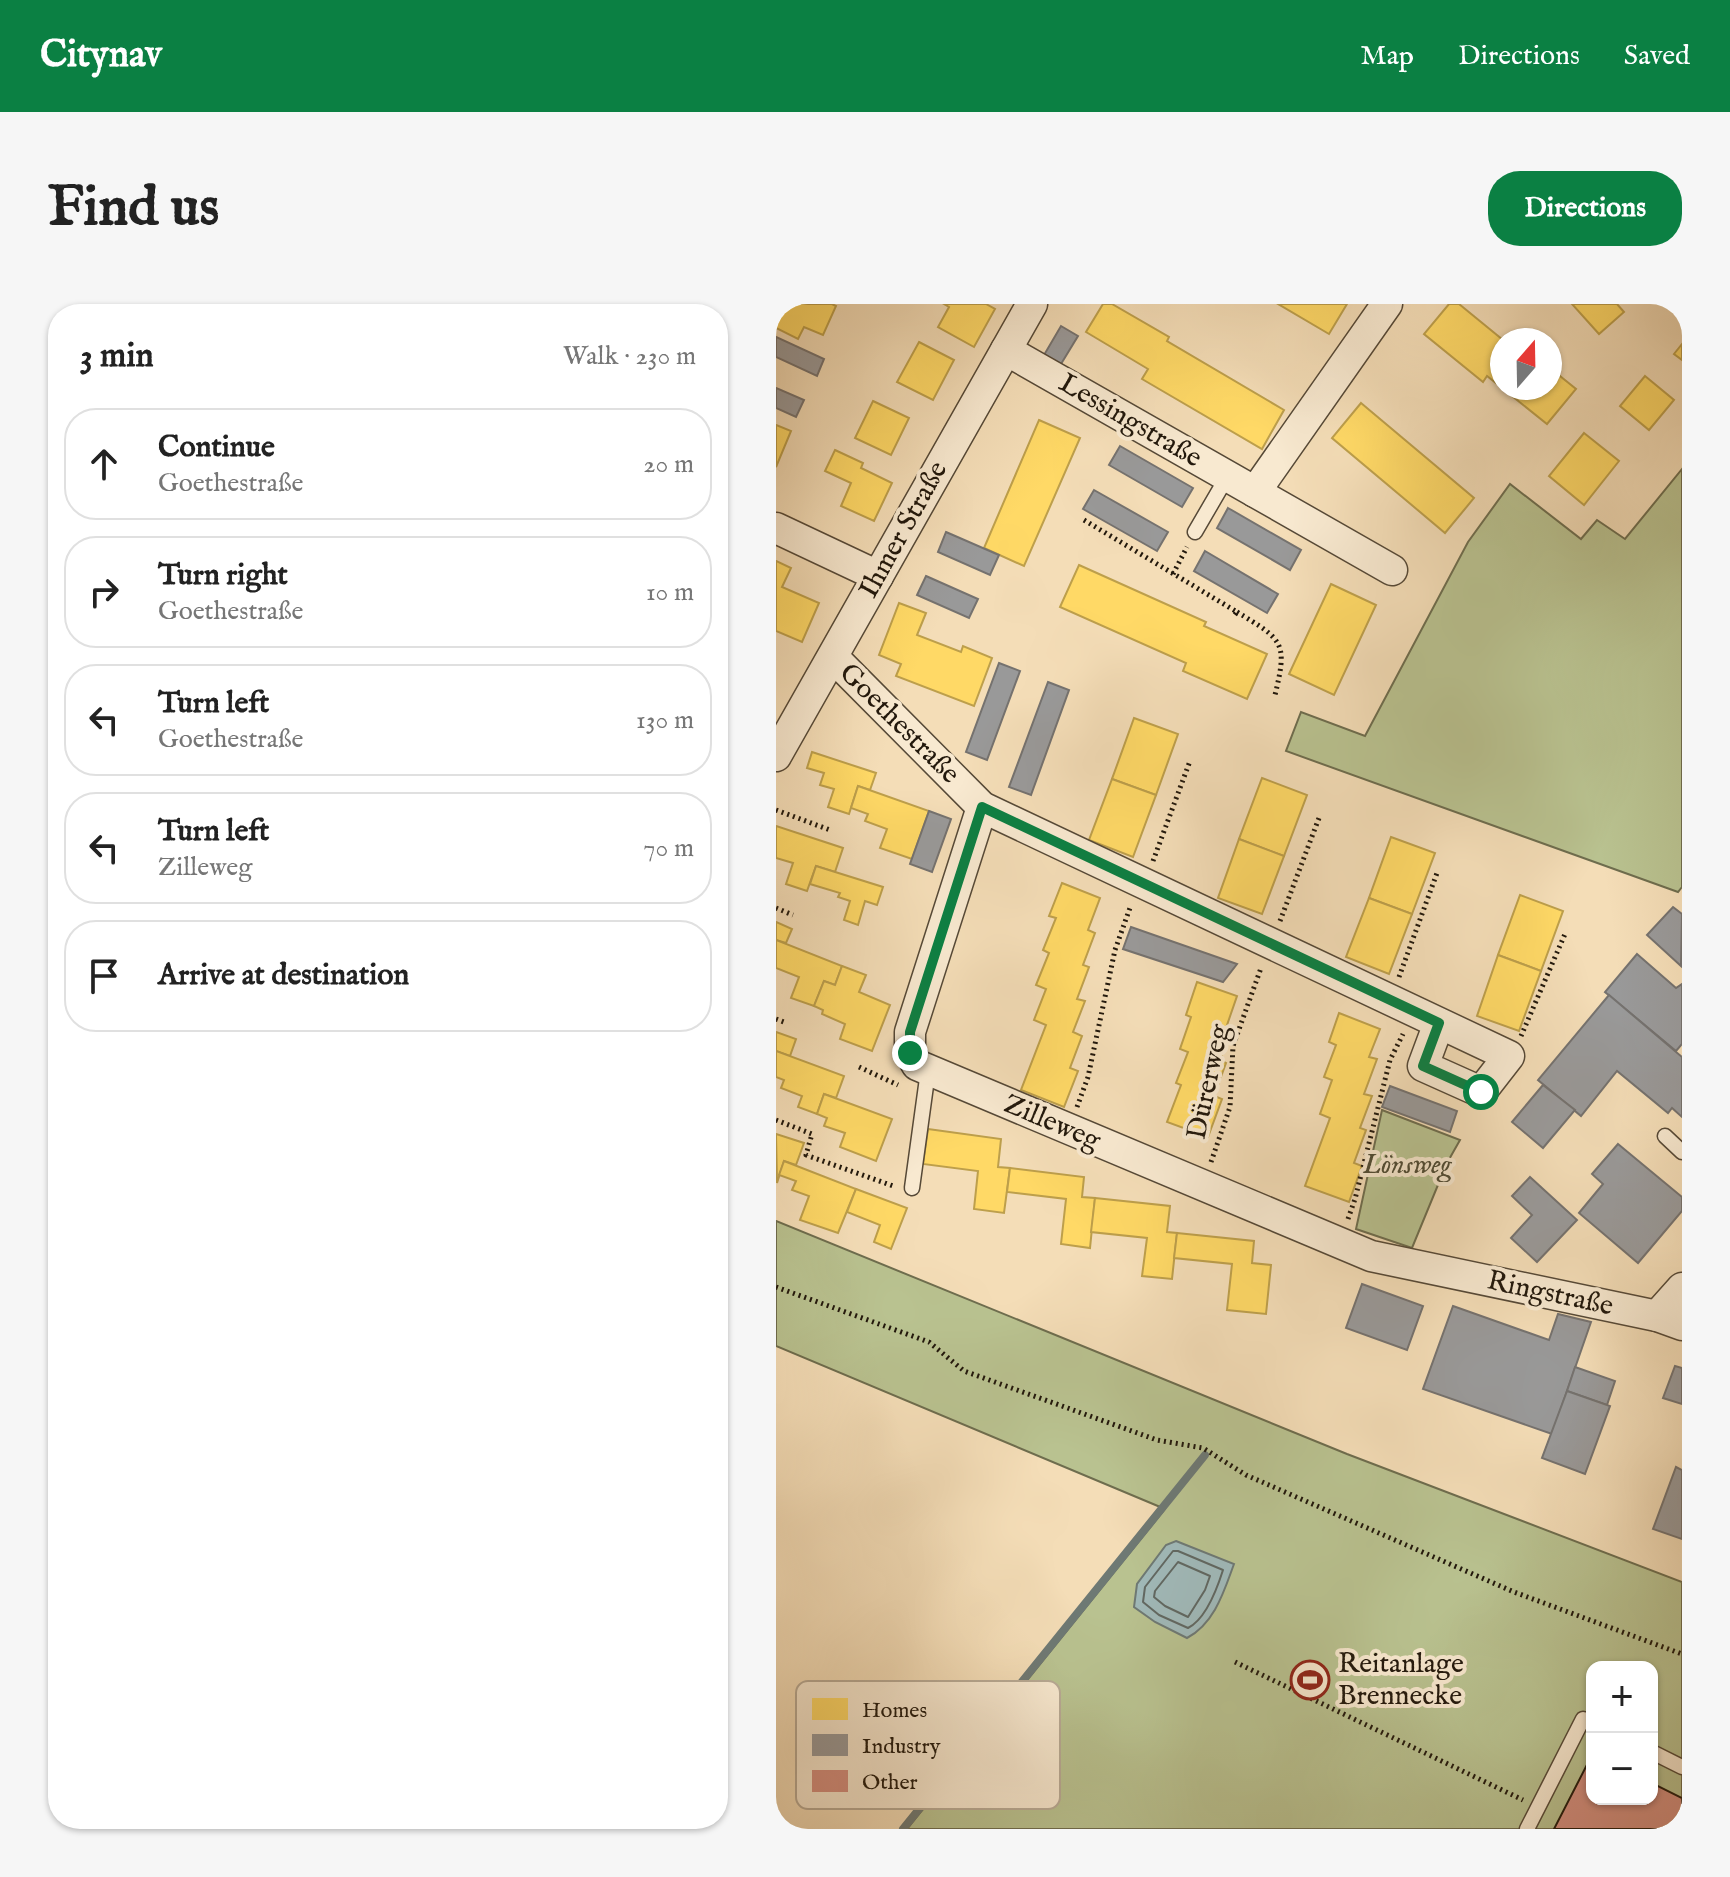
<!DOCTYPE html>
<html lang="en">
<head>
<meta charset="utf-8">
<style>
	:root { --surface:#fff; --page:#f6f6f6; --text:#222; --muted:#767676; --line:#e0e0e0; --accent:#0b8043 }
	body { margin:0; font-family:"IM FELL English",serif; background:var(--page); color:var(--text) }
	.controls { position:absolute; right:24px; bottom:24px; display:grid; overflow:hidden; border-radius:16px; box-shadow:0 2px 6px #0004 }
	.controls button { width:72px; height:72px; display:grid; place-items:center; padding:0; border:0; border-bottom:2px solid var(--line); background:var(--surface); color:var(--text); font:40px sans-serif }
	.compass { position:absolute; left:714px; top:24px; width:72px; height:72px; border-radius:50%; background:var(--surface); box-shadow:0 2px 6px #0004; rotate:20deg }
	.stop { position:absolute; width:24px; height:24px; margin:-18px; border:6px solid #0b8043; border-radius:50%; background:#fff }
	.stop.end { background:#0b8043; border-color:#fff; box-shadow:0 2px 8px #0008 }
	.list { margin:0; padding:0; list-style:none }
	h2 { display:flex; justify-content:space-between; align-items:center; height:104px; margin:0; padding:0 32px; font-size:34px }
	h2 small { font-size:26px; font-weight:400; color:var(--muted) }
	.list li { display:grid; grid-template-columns:52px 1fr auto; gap:24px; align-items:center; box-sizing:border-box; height:112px; margin:0 16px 16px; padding:0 16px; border:2px solid var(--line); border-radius:32px }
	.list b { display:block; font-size:30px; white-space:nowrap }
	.list p { margin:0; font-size:26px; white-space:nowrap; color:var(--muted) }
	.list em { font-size:26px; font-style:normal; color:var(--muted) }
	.icon { flex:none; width:44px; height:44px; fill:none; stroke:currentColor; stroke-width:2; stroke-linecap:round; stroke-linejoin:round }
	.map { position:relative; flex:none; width:906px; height:1525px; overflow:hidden; border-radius:32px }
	header { display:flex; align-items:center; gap:48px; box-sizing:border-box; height:112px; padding:0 40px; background:var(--accent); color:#fff }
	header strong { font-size:38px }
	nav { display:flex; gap:44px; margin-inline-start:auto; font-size:28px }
	.intro { display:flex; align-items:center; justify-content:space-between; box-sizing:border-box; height:192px; padding:0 48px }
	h1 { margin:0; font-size:56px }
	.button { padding:20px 36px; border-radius:32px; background:var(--accent); color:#fff; font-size:28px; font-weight:700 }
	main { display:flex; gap:48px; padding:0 48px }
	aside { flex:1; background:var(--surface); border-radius:32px; box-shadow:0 2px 6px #0004 }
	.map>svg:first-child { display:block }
	.green { fill:#b9c290; stroke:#6e6d4e; stroke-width:2; fill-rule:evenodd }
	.water { fill:#a0b9b9; stroke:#6e7974; stroke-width:2 }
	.homes { fill:#ffd966; stroke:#bd9f4b; stroke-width:2 }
	.industry { fill:#999; stroke:#75726f; stroke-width:2 }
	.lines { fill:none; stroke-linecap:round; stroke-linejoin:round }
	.shore { stroke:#616862; stroke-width:2 }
	.stream { stroke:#6e7974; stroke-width:8 }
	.building { fill:#d48e80; stroke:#22180c; stroke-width:2 }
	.service-casing { stroke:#564937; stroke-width:17 }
	.minor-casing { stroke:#564937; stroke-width:33 }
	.path { stroke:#22180c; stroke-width:5; stroke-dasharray:2 4; stroke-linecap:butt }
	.service { stroke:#f8e9d0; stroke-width:14 }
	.minor { stroke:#f8e9d0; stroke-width:30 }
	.route { stroke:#0b8043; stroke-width:10 }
	.labels { text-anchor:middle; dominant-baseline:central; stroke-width:8; stroke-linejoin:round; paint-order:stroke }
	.street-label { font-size:28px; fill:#22180c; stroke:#f8e9d0 }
	.park-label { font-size:28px; font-style:italic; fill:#4f4b34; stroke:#f8e9d0 }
	.poi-label { font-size:28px; fill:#22180c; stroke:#f8e9d0; text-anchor:start }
	.key { fill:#f8e9d0; stroke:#b8aa95; stroke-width:2 }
	.key-label { font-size:22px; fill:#22180c }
</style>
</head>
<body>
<header>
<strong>Citynav</strong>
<nav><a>Map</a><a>Directions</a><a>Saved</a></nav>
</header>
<div class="intro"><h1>Find us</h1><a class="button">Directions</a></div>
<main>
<aside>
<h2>3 min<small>Walk · 230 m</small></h2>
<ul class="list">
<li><svg class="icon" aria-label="ahead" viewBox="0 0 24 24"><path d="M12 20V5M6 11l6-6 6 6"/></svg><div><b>Continue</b><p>Goethestraße</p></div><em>20 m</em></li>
<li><svg class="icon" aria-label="right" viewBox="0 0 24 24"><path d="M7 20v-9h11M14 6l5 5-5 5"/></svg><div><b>Turn right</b><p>Goethestraße</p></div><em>10 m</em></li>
<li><svg class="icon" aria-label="left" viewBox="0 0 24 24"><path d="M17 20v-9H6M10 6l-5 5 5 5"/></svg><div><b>Turn left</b><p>Goethestraße</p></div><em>130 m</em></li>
<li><svg class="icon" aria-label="left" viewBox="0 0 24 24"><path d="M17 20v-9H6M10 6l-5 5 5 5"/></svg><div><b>Turn left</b><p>Zilleweg</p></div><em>70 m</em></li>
<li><svg class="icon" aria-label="arrive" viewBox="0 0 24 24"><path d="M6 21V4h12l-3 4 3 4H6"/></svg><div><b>Arrive at destination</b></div></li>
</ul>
</aside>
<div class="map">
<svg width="906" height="1525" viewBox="0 0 906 1525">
	<rect width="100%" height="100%" fill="#f4ddb7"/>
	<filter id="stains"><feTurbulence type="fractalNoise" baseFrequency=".0025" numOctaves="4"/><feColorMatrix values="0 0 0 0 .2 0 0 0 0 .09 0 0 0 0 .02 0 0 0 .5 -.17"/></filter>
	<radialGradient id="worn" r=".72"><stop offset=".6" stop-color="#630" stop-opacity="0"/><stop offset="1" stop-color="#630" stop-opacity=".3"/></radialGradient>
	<g class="green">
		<polygon points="906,165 906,583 902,588 510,447 525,408 589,432 692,238 734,180 805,235 821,216 849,235"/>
		<polygon points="606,806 684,836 671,859 636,944 580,925"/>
		<path d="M0,917L571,1150L906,1278V1525H131L389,1205L0,1042ZM816,1363H876V1495H816Z"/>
	</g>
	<path class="water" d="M400,1237L458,1260C448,1287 439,1319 411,1334L379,1318L358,1303L361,1280L390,1241Z"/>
	<g class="homes">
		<polygon points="0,0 56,0 60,2 47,31 28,23 22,35 0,24"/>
		<polygon points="168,0 210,0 219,5 198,43 162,23 173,3"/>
		<polygon points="327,0 336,0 393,33 391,37 508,106 486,145 366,75 372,65 310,28"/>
		<polygon points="502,0 571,0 553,30"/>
		<polygon points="673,0 683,0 727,36 726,84 711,72 707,78 648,30"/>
		<polygon points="796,0 841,0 848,8 823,30"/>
		<polygon points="143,38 178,56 157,96 121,78"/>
		<polygon points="906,40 906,56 898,50"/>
		<polygon points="774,64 800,85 771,120 726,84 774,84"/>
		<polygon points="869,72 898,96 873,126 844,102"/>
		<polygon points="97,97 133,114 115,151 79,134"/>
		<polygon points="585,99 698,194 669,229 556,134"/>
		<polygon points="263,116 304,134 248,262 208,244"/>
		<polygon points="0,121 15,127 0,163"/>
		<polygon points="808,129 843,157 808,201 773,172"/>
		<polygon points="59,146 87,159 85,164 116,179 98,217 65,202 75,179 49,167"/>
		<polygon points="0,257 15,264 6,283 43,299 26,338 0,327"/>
		<polygon points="303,261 430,318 428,322 491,350 471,395 407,367 410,359 284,303"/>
		<polygon points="555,280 600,301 558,391 513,370"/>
		<polygon points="123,299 150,309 141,331 185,348 187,342 216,354 198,402 120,372 125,360 103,351"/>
		<polygon points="358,414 402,430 380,491 336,475"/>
		<polygon points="36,448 100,469 94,486 82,482 73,510 52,503 58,485 44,481 48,469 31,464"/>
		<polygon points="486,474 531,491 508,552 463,535"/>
		<polygon points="336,475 380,491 357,553 313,536"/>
		<polygon points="82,482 153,507 136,555 104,544 111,525 89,517 92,510 75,504"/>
		<polygon points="0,522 67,544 59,568 40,562 31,587 10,580 17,559 0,554"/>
		<polygon points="615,533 659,549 636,610 593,594"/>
		<polygon points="463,535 508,552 486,610 442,594"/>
		<polygon points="40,562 107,583 101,601 89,597 82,621 68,616 74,597 62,593 64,589 34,580"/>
		<polygon points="286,579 324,594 312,626 319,629 307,661 313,663 301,695 309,697 297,728 306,732 294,764 302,767 288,803 245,786 270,721 258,716 270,685 260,681 273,649 267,646 280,614 273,612"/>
		<polygon points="744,591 787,607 765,667 722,651"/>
		<polygon points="593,594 636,610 613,670 570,653"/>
		<polygon points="0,618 16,625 10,639 0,636"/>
		<polygon points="0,636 66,662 59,681 48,677 38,702 15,694 23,673 0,664"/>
		<polygon points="722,651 765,667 743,727 701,712"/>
		<polygon points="66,662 90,671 83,688 114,701 96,747 64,735 69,720 46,710 47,706 38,702 48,677 59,681"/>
		<polygon points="421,678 461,692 450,724 455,726 444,756 450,759 438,792 446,795 432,833 391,818 405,781 400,779 412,748 404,745 415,713 410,711"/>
		<polygon points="563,709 604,725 593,753 601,755 588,790 596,792 584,824 590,826 578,859 586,862 573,898 529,882 554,814 544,810 556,776 548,773 560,741 553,738"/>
		<polygon points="0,728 20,735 14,752 0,747"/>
		<polygon points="0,747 68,772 60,794 48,790 41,810 22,803 26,792 5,784 8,776 0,773"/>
		<polygon points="48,790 116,815 100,857 64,843 69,829 48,822 51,814 41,810"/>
		<polygon points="152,825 225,835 222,863 234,864 228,909 198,905 202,867 147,860"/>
		<polygon points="0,830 28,839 20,861 8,857 1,879"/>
		<polygon points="8,857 80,885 62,929 24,916 33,892 16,886 20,877 3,871"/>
		<polygon points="234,864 308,873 306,893 319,894 314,944 285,940 290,895 231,888"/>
		<polygon points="80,885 131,904 115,945 98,938 104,921 71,908"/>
		<polygon points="319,894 394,902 391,928 401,929 396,975 366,972 371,934 315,928"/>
		<polygon points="401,929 478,937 476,959 495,961 490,1010 451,1006 456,960 398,954"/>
	</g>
	<g class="industry">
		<polygon points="285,22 302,32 285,60 268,51"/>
		<polygon points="0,33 48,55 41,72 0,53"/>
		<polygon points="0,84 28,96 20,113 0,104"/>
		<polygon points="344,142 417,184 406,203 333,161"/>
		<polygon points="318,186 392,228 381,247 307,205"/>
		<polygon points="452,204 525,246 514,266 441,224"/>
		<polygon points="170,228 223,251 214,271 162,248"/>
		<polygon points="429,247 502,290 491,309 418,267"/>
		<polygon points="150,272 202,295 193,314 141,291"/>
		<polygon points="223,359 244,367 211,456 190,448"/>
		<polygon points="272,378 293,386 255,491 233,483"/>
		<polygon points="153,507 175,515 156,568 134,560"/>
		<polygon points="897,603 906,610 905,662 871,631"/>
		<polygon points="355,623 461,660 447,678 347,645"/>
		<polygon points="861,650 900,684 906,680 906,740 900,747 829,688"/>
		<polygon points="833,691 906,753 906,813 896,804 892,809 841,767 805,812 762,776"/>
		<polygon points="767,781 799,806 767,844 736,818"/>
		<polygon points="614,782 681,807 674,828 606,803"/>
		<polygon points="842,840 906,893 906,907 862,959 803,909 827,880 816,870"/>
		<polygon points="754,873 801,916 761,958 735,934 756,911 736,892"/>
		<polygon points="586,980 647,1002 631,1046 570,1024"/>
		<polygon points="677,1002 773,1036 782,1010 815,1018 776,1130 647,1085"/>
		<polygon points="899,1062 906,1064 906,1100 887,1094"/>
		<polygon points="799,1063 839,1077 831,1101 791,1087"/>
		<polygon points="791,1087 834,1102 809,1170 766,1154"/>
		<polygon points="900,1163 906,1166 906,1235 877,1225"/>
	</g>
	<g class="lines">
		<g class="shore">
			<path d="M397,1247H402L447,1266C441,1285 430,1315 412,1324L383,1311L367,1298L369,1283Z"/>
			<polygon points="402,1258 434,1272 429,1286 412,1313 389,1302 378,1293 379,1287"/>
		</g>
		<polyline class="stream" points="127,1525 429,1151"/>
	</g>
	<polygon class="building" points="816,1451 816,1495 876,1495 876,1479 906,1494 906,1525 778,1525"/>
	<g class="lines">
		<g class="service-casing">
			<g id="service">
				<polyline points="419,228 451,173"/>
				<polyline points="889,832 906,848"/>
				<polyline points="136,884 152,767"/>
				<polyline points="876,1448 906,1463"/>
				<polyline points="751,1525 807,1415 816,1419"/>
			</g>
		</g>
		<g class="minor-casing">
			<g id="minor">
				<polyline points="230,46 616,266"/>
				<polyline points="479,188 611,0"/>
				<polyline points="0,224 102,272"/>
				<polyline points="57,353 206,503 733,752 705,788 647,762 663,719"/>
				<polyline points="0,452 256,0"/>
				<polyline points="206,503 134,728 134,749 141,761 595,952 881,1012 906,1021"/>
				<polyline points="881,1012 906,984"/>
			</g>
		</g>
		<g class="path">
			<polyline points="308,216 461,308 457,313"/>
			<polyline points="397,270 411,243"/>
			<path d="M461,308C507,336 512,338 499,391"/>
			<polyline points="0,506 54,526"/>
			<polyline points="377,557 414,457"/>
			<polyline points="0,604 17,611"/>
			<polyline points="504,617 543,514"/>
			<polyline points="623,673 661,569"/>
			<polyline points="0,715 8,718"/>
			<polyline points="745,732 789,630"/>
			<polyline points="83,763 122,781"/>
			<polyline points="301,803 312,773 339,646 355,601"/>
			<polyline points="0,816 36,830 30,851 120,883"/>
			<polyline points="435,858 454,803 457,742 485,664"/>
			<polyline points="572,915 579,895 614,756 627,730"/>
			<polyline points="0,983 153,1038 188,1067 381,1136 427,1144 470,1171 738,1288 906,1350"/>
			<polyline points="459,1358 747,1496"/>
		</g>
		<use href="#service" class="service"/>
		<use href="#minor" class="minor"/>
	</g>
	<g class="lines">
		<polyline class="route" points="134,749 134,728 206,503 663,719 647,762 705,788"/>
	</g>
	<defs>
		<g id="stadium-ring" transform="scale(2)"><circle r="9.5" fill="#f8e9d0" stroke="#8f2418" stroke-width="1.5"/><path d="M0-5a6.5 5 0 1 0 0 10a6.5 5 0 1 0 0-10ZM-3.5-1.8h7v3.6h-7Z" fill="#8f2418"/></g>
	</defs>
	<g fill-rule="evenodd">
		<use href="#stadium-ring" x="534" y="1376"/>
	</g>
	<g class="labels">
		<g class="street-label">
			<text transform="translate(354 117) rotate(30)">Lessingstraße</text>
			<text transform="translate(128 226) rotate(-61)">Ihmer Straße</text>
			<text transform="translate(123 420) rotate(45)">Goethestraße</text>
			<text transform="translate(433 778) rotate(-78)">Dürerweg</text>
			<text transform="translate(276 819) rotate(23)">Zilleweg</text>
			<text transform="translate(774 990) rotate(12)">Ringstraße</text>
		</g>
		<g class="park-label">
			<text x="631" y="861">Lönsweg</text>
		</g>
		<g class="poi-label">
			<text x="562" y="1360">Reitanlage<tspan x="562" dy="32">Brennecke</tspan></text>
		</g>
	</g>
	<rect x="20" y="1377" width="264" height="128" rx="12" class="key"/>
	<rect x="36" y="1394" width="36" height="22" fill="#ffd966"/>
	<rect x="36" y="1430" width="36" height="22" fill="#999"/>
	<rect x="36" y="1466" width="36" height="22" fill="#d48e80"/>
	<g class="key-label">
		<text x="86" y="1413">Homes</text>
		<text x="86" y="1449">Industry</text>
		<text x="86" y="1485">Other</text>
	</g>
	<rect width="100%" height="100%" filter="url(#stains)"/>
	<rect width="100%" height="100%" fill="url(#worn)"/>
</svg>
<div class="controls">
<button>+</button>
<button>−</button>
</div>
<svg class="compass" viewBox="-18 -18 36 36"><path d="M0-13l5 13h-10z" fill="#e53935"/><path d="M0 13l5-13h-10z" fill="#767676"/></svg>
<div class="stop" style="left:705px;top:788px"></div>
<div class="stop end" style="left:134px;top:749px"></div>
</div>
</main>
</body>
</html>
